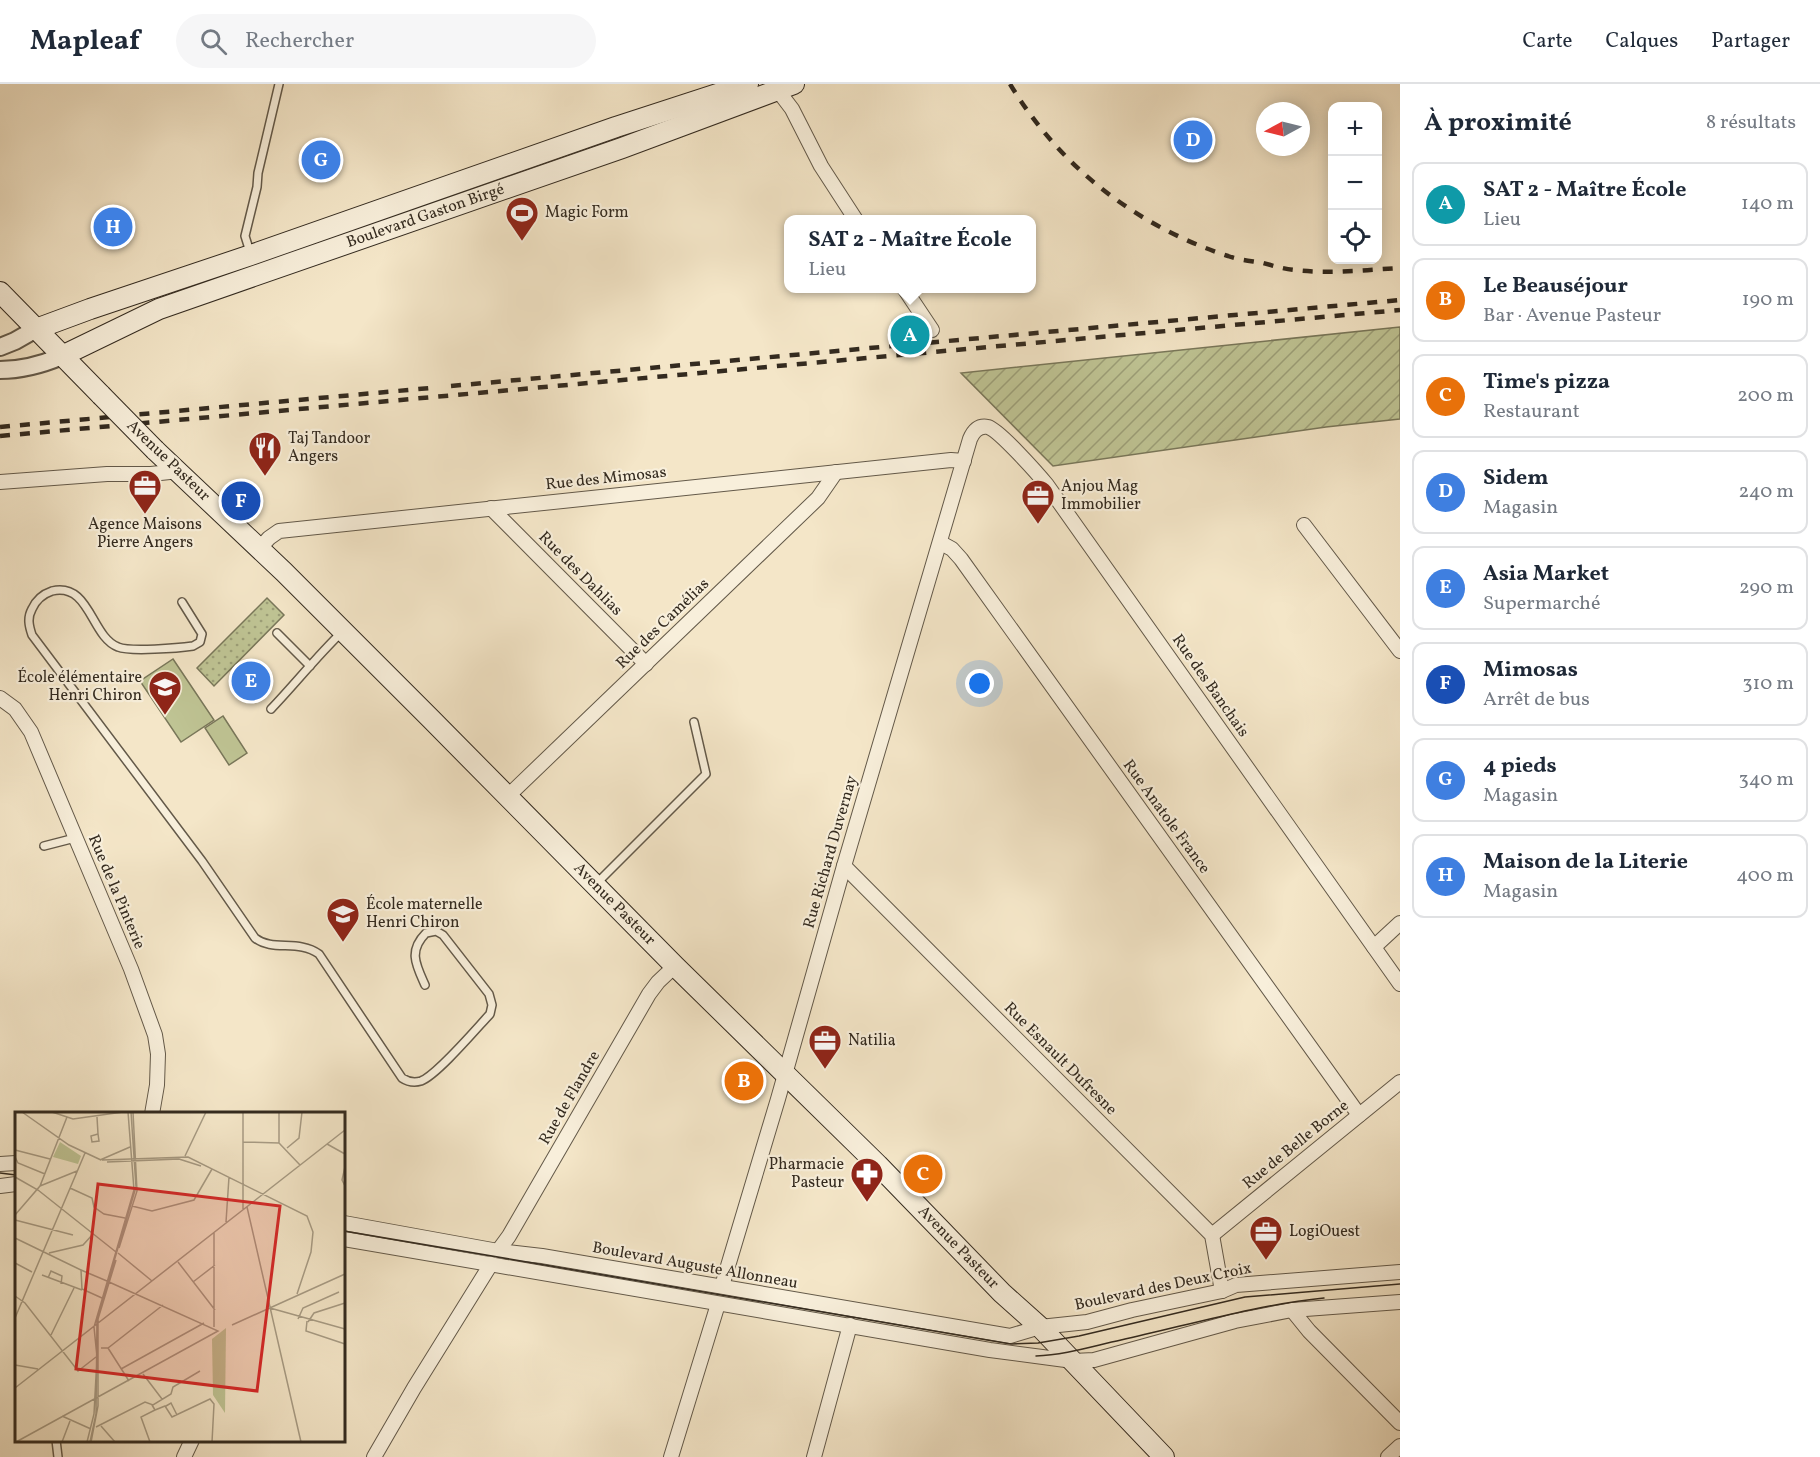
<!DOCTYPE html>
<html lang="fr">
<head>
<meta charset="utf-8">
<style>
	:root { --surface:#fff; --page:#f6f6f7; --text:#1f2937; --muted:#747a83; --line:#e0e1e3; --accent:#8f2418 }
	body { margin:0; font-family:Vollkorn,serif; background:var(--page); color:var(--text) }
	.controls { position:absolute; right:18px; top:18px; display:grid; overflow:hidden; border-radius:12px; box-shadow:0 3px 15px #0003 }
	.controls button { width:54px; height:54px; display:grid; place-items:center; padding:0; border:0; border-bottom:2px solid var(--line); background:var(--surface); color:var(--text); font:30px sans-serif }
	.compass { position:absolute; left:1256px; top:18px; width:54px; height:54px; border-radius:50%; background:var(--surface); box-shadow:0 3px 15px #0003; rotate:263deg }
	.you { position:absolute; left:980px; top:600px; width:21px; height:21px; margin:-15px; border:4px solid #fff; border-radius:50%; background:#1a73e8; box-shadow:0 0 0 9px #1a73e833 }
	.badge { display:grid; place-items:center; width:39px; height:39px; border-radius:50%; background:var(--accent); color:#fff; font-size:20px; font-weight:700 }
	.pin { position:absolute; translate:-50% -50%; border:3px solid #fff; box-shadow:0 2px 6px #0006 }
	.popup { position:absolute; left:784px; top:131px; width:252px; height:78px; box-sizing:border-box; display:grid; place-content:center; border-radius:12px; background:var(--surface); filter:drop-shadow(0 2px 4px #0005); font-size:20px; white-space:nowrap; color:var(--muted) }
	.popup b { font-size:22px; color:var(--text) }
	.popup::after { content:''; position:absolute; left:50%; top:100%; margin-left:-12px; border:12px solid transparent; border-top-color:var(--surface) }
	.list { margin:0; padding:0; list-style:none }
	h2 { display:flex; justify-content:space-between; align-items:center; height:78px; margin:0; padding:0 24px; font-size:26px }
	h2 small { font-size:20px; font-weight:400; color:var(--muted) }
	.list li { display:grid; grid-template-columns:39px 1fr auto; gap:18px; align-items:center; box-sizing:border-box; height:84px; margin:0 12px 12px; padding:0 12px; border:2px solid var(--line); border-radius:12px }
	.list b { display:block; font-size:22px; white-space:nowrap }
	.list p { margin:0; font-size:20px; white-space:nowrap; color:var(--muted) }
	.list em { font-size:20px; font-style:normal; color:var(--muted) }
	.icon { flex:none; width:33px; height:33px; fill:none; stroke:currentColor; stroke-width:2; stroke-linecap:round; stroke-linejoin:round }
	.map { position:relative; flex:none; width:1400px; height:1373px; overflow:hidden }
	header { display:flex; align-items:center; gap:36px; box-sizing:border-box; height:84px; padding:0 30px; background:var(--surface); border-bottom:2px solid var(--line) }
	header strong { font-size:28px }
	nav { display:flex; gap:33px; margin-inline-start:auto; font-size:21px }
	.search { width:420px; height:54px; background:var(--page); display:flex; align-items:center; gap:15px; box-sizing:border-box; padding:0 21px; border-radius:33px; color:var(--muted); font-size:22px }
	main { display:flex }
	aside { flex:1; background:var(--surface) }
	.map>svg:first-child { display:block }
	.grass { fill:url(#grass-dots); stroke:#79775a; stroke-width:1.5 }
	.garden { fill:url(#garden-furrows); stroke:#79775a; stroke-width:1.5 }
	.pitch { fill:#bfc494; stroke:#79775a; stroke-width:1.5 }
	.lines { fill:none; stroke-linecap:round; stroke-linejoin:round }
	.service-casing { stroke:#635949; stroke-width:10 }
	.minor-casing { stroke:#635949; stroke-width:16 }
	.tertiary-casing { stroke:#635949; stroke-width:20 }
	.secondary-casing { stroke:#332a1f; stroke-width:22 }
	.service { stroke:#f8efdb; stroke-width:7 }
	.minor { stroke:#f8efdb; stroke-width:14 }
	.tertiary { stroke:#f8efdb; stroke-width:16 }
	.secondary { stroke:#f8efdb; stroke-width:20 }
	.tram { stroke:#332a1f; stroke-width:1.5 }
	.rail { stroke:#332a1f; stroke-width:4.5; stroke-dasharray:10 10; stroke-linecap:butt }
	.secondary-bridge-casing { stroke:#332a1f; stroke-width:22; stroke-linecap:butt }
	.secondary-bridge { stroke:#f8efdb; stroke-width:20 }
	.labels { text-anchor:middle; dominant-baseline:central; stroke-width:4.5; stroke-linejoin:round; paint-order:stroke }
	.poi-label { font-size:16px; fill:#332a1f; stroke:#f8efdb; text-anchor:start }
	.street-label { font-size:16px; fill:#332a1f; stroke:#f8efdb }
	.inset-road { fill:none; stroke:#a79b84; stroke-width:1.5 }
	.view { fill:#d62828; fill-opacity:0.15; stroke:#d62828; stroke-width:3 }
	.inset-edge { fill:none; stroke:#332a1f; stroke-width:3 }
</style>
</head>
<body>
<header>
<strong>Mapleaf</strong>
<div class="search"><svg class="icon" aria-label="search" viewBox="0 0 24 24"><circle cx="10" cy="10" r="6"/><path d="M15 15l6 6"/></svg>Rechercher</div>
<nav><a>Carte</a><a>Calques</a><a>Partager</a></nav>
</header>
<main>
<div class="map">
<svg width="1400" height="1373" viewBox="0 0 1400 1373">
	<defs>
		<pattern id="grass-dots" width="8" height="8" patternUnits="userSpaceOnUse" patternTransform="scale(1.5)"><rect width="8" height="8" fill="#bfc494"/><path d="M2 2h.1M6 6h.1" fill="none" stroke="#9c9f78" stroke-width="1.8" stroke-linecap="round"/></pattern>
		<pattern id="garden-furrows" width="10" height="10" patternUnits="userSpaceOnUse" patternTransform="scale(1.5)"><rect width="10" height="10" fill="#bfc494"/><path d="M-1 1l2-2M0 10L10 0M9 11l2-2" fill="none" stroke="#9c9f78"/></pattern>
	</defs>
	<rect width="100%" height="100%" fill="#f4e6c8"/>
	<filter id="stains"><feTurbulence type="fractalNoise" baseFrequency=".00333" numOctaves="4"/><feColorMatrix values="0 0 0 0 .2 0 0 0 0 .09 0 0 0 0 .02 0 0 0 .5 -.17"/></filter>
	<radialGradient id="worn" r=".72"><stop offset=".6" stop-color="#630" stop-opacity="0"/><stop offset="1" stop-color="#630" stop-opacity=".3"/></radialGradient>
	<polygon class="grass" points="267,514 284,531 214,602 197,584"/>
	<polygon class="garden" points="1400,243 1400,335 1326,343 1053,382 961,289"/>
	<g class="pitch">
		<polygon points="173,575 214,636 181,658 140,597"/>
		<polygon points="223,632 247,669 229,681 205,644"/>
	</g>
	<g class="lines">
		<g class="service-casing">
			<g id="service">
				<polyline points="250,168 245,152 257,103 258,89 279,0"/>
				<path d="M182,518L202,550L200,558L193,562C179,564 130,568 118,563C91,553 90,498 52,507C43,510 36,516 32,525C27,534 29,542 32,551L202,777L255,854C273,868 298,855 319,870L402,994C408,998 414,999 421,997C437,991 476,945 490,930L492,921L489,910L443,851L436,847L426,849C408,867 416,881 425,901"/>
				<polyline points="277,549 310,582"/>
				<path d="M271,625C295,600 317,572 342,548"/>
				<polyline points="44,762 75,754"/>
				<polyline points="597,799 706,690 694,638"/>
				<polyline points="56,1356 58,1373"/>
			</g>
		</g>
		<g class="minor-casing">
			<g id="minor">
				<polyline points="773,0 792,25 821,82 856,136"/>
				<polyline points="904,204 932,246"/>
				<polyline points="0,398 107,390 151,390 179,387"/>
				<polyline points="491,424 646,580"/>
				<polyline points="1304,441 1400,567"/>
				<polyline points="941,459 952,465 961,475 1359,1031"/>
				<polyline points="259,465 269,454 279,447 951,376 964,377"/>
				<polyline points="0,614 15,625 31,648 131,885 155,951 158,970 157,1001 152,1030"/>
				<polyline points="508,712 818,414 836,388"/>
				<polyline points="844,782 1212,1151 1222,1207"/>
				<polyline points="1374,863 1400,839"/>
				<polyline points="0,1080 16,1079"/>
				<polyline points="0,1102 16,1100"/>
				<polyline points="344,1139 498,1167 542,1172 1010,1252 1040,1243 1087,1238 1132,1226 1222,1207 1236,1201 1400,1188"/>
				<polyline points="1212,1151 1400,998"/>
				<polyline points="344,1155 990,1266 1073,1277 1094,1276 1235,1237 1292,1226 1400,1218"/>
				<polyline points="498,1167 509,1152 649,910 658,898 675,882"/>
				<path d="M722,1202L778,1015L844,782L970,355C973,348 978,341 988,343C999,346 1038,390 1047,401L1400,900"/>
				<polyline points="1292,1226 1309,1247 1400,1339"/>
				<polyline points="184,1373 192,1356"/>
				<polyline points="374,1373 414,1304 491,1180"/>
				<polyline points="671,1373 718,1220"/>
				<polyline points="814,1373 850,1241"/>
				<polyline points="1388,1373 1400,1362"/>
			</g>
		</g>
		<g class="tertiary-casing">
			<g id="tertiary">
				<polyline points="0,263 15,257 36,245"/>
				<path d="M0,286C23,286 41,281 62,272"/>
			</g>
		</g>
		<g class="secondary-casing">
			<g id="secondary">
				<polyline points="0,208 101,311"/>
				<polyline points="36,245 90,225 251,171 616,43 748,0"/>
				<path id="s1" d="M62,272L159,225L622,64L794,0"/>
				<path id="s2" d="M155,366L284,488L431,635L675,882L878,1081L1002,1209L1040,1243L1164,1373"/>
			</g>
		</g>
		<use href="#service" class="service"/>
		<use href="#minor" class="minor"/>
		<use href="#tertiary" class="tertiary"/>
		<use href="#secondary" class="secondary"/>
		<g class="tram">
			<polyline points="0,1089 16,1091"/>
			<polyline points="344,1147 1011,1260 1038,1259 1079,1252 1245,1213 1400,1200"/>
			<path d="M1036,1272C1065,1271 1093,1262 1121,1256C1189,1241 1255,1221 1324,1214"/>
		</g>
		<g class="rail">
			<path d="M1010,0C1060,83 1136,142 1228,172C1239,176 1252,177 1263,179C1274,182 1284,185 1295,186C1329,190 1365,186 1400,184"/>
			<polyline points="451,302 1400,216"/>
			<polyline points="0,343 430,304"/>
			<polyline points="0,352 1400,226"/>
		</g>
		<g class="secondary-bridge-casing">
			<polyline id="secondary-bridge" points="101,311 155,366"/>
		</g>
		<use href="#secondary-bridge" class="secondary-bridge"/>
	</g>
	<defs>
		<g id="stadium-pin" transform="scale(1.725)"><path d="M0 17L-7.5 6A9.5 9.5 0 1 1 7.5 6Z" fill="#8f2418" stroke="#f8efdb"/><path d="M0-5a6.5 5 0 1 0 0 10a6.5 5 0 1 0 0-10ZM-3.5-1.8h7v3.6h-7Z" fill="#fff"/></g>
		<g id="restaurant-pin" transform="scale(1.725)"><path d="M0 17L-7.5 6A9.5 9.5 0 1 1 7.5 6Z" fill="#8f2418" stroke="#f8efdb"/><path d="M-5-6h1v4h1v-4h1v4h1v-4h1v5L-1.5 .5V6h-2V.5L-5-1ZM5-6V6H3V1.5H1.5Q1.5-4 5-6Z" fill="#fff"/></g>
		<g id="office-pin" transform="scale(1.725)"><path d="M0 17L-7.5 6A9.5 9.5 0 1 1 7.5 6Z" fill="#8f2418" stroke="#f8efdb"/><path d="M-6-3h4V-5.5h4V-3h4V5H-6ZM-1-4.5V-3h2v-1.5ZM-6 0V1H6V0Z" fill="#fff"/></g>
		<g id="school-pin" transform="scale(1.725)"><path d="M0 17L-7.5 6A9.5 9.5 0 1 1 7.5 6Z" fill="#8f2418" stroke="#f8efdb"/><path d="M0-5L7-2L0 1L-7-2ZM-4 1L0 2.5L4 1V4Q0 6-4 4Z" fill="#fff"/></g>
		<g id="pharmacy-pin" transform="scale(1.725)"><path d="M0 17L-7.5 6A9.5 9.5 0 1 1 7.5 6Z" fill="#8f2418" stroke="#f8efdb"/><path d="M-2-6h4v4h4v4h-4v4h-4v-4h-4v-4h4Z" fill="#fff"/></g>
	</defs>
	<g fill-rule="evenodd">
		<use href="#stadium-pin" x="522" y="129"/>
		<use href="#restaurant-pin" x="265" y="364"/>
		<use href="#office-pin" x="145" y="402"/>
		<use href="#office-pin" x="1038" y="412"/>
		<use href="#school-pin" x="165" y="603"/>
		<use href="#school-pin" x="343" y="830"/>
		<use href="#office-pin" x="825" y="957"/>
		<use href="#pharmacy-pin" x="867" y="1090"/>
		<use href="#office-pin" x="1266" y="1148"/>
	</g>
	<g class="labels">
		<g class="poi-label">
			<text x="545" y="129">Magic Form</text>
			<text x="288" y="355">Taj Tandoor<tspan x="288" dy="18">Angers</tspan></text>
			<text x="1061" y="403">Anjou Mag<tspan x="1061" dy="18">Immobilier</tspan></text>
			<text x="145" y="441" text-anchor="middle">Agence Maisons<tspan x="145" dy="18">Pierre Angers</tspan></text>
			<text x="142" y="594" text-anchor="end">École élémentaire<tspan x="142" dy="18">Henri Chiron</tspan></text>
			<text x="366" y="821">École maternelle<tspan x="366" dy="18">Henri Chiron</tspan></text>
			<text x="848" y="957">Natilia</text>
			<text x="844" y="1081" text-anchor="end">Pharmacie<tspan x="844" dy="18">Pasteur</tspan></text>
			<text x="1289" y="1148">LogiOuest</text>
		</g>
		<g class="street-label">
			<text stroke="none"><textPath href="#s1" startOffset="390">Boulevard Gaston Birgé</textPath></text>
			<text transform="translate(168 377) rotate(44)">Avenue Pasteur</text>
			<text transform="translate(606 395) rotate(-6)">Rue des Mimosas</text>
			<text transform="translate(580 490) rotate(45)">Rue des Dahlias</text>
			<text transform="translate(663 540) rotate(-44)">Rue des Camélias</text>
			<text transform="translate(1210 602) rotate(55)">Rue des Banchais</text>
			<text transform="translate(1166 733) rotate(54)">Rue Anatole France</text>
			<text transform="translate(831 768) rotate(-74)">Rue Richard Duvernay</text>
			<text transform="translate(116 808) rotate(67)">Rue de la Pinterie</text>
			<text stroke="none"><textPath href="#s2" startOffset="646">Avenue Pasteur</textPath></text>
			<text transform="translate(1060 975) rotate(45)">Rue Esnault Dufresne</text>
			<text transform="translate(570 1014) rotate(-60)">Rue de Flandre</text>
			<text transform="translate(1296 1061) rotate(-39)">Rue de Belle Borne</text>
			<text stroke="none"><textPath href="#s2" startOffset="1132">Avenue Pasteur</textPath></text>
			<text transform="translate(695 1182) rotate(10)">Boulevard Auguste Allonneau</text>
			<text transform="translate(1163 1203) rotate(-12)">Boulevard des Deux Croix</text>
		</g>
	</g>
	<g transform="translate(15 1028)">
		<rect width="330" height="330" fill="#f4e6c8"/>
		<path d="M45,30L66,44L63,52L38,45Z" fill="#bfc494"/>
		<path d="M211,216L210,301L198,283L197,227Z" fill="#bfc494"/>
		<path class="inset-road" d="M7,0L54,33L86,48M37,0L58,7L108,0M82,5L83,22L84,29L77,30L76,24L83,22M228,30L264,31L285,53M264,31V0M312,32L330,42M272,36L284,26L287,0M0,38L35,47M170,44L191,0M0,45L3,51L30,62M85,48L115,35M87,48L173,45L292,104L298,120L296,140L282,182M92,50L164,47L186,54M330,55L327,68L330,74M0,65L23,78L101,140M25,74L62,59M55,76L77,86L79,95L89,102L110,106M117,94L137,99L179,88L197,57M232,95L286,330M228,97V0M0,103L25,74L52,5M0,108L58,123M211,110L214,65M199,121V215M0,126L66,158L67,177L87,186M104,136L122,79L118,0M34,141L68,133L78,122M103,141L137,169M163,150L200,198M0,151L17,160M66,158L92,169M27,163L67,178M33,166L36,159L47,164L46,172M178,170L200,153M0,184L10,191L63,259L81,245M255,196L330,217M0,206L70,41M283,207L288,196L324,180M292,209L291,219L330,232M293,210L299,201L330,191M217,213L330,162M36,223L59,176M86,236H93L148,193M93,236L114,269M0,253L23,257M106,257L189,211M128,262L147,287M0,276L330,18M137,293L140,298L150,294L157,305L195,287L199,292L197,330M151,294L156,291L162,303M47,304L76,317M86,314L100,330M81,315L130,290L138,293L156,282L158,275L185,259M1,330L203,219L94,170M47,330L55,309M72,330L79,302L82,245L79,215L119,78L113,0M75,330L81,302L82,207L121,75L116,0M76,330L83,294V207L101,148M135,330L126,305L140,298"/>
		<path class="view" d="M83,72L265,94L242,279L61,257Z"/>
		<rect width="330" height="330" class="inset-edge"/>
	</g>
	<rect width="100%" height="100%" filter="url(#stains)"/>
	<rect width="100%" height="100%" fill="url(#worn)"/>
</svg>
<div class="controls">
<button>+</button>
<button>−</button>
<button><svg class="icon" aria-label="locate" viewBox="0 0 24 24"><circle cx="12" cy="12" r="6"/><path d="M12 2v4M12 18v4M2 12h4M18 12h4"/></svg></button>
</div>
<svg class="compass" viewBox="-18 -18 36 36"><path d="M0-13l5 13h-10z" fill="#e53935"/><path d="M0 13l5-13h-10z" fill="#747a83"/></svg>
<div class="you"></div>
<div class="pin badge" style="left:910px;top:251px;background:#0f9aa8">A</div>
<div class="popup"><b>SAT 2 - Maître École</b>Lieu</div>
<div class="pin badge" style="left:744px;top:997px;background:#e8710a">B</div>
<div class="pin badge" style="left:923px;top:1090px;background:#e8710a">C</div>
<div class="pin badge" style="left:1193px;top:56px;background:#3f7fe0">D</div>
<div class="pin badge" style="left:251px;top:597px;background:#3f7fe0">E</div>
<div class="pin badge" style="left:241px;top:417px;background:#1a4fb4">F</div>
<div class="pin badge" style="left:321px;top:76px;background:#3f7fe0">G</div>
<div class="pin badge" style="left:113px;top:143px;background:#3f7fe0">H</div>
</div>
<aside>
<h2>À proximité<small>8 résultats</small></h2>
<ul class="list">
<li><span class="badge" style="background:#0f9aa8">A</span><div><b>SAT 2 - Maître École</b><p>Lieu</p></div><em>140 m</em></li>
<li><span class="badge" style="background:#e8710a">B</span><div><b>Le Beauséjour</b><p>Bar · Avenue Pasteur</p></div><em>190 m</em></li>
<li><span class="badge" style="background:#e8710a">C</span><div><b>Time's pizza</b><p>Restaurant</p></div><em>200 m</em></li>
<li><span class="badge" style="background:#3f7fe0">D</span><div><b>Sidem</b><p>Magasin</p></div><em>240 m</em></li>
<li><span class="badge" style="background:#3f7fe0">E</span><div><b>Asia Market</b><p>Supermarché</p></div><em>290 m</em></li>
<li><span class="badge" style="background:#1a4fb4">F</span><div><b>Mimosas</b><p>Arrêt de bus</p></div><em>310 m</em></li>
<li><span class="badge" style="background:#3f7fe0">G</span><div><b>4 pieds</b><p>Magasin</p></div><em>340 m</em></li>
<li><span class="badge" style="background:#3f7fe0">H</span><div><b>Maison de la Literie</b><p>Magasin</p></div><em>400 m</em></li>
</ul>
</aside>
</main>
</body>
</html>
